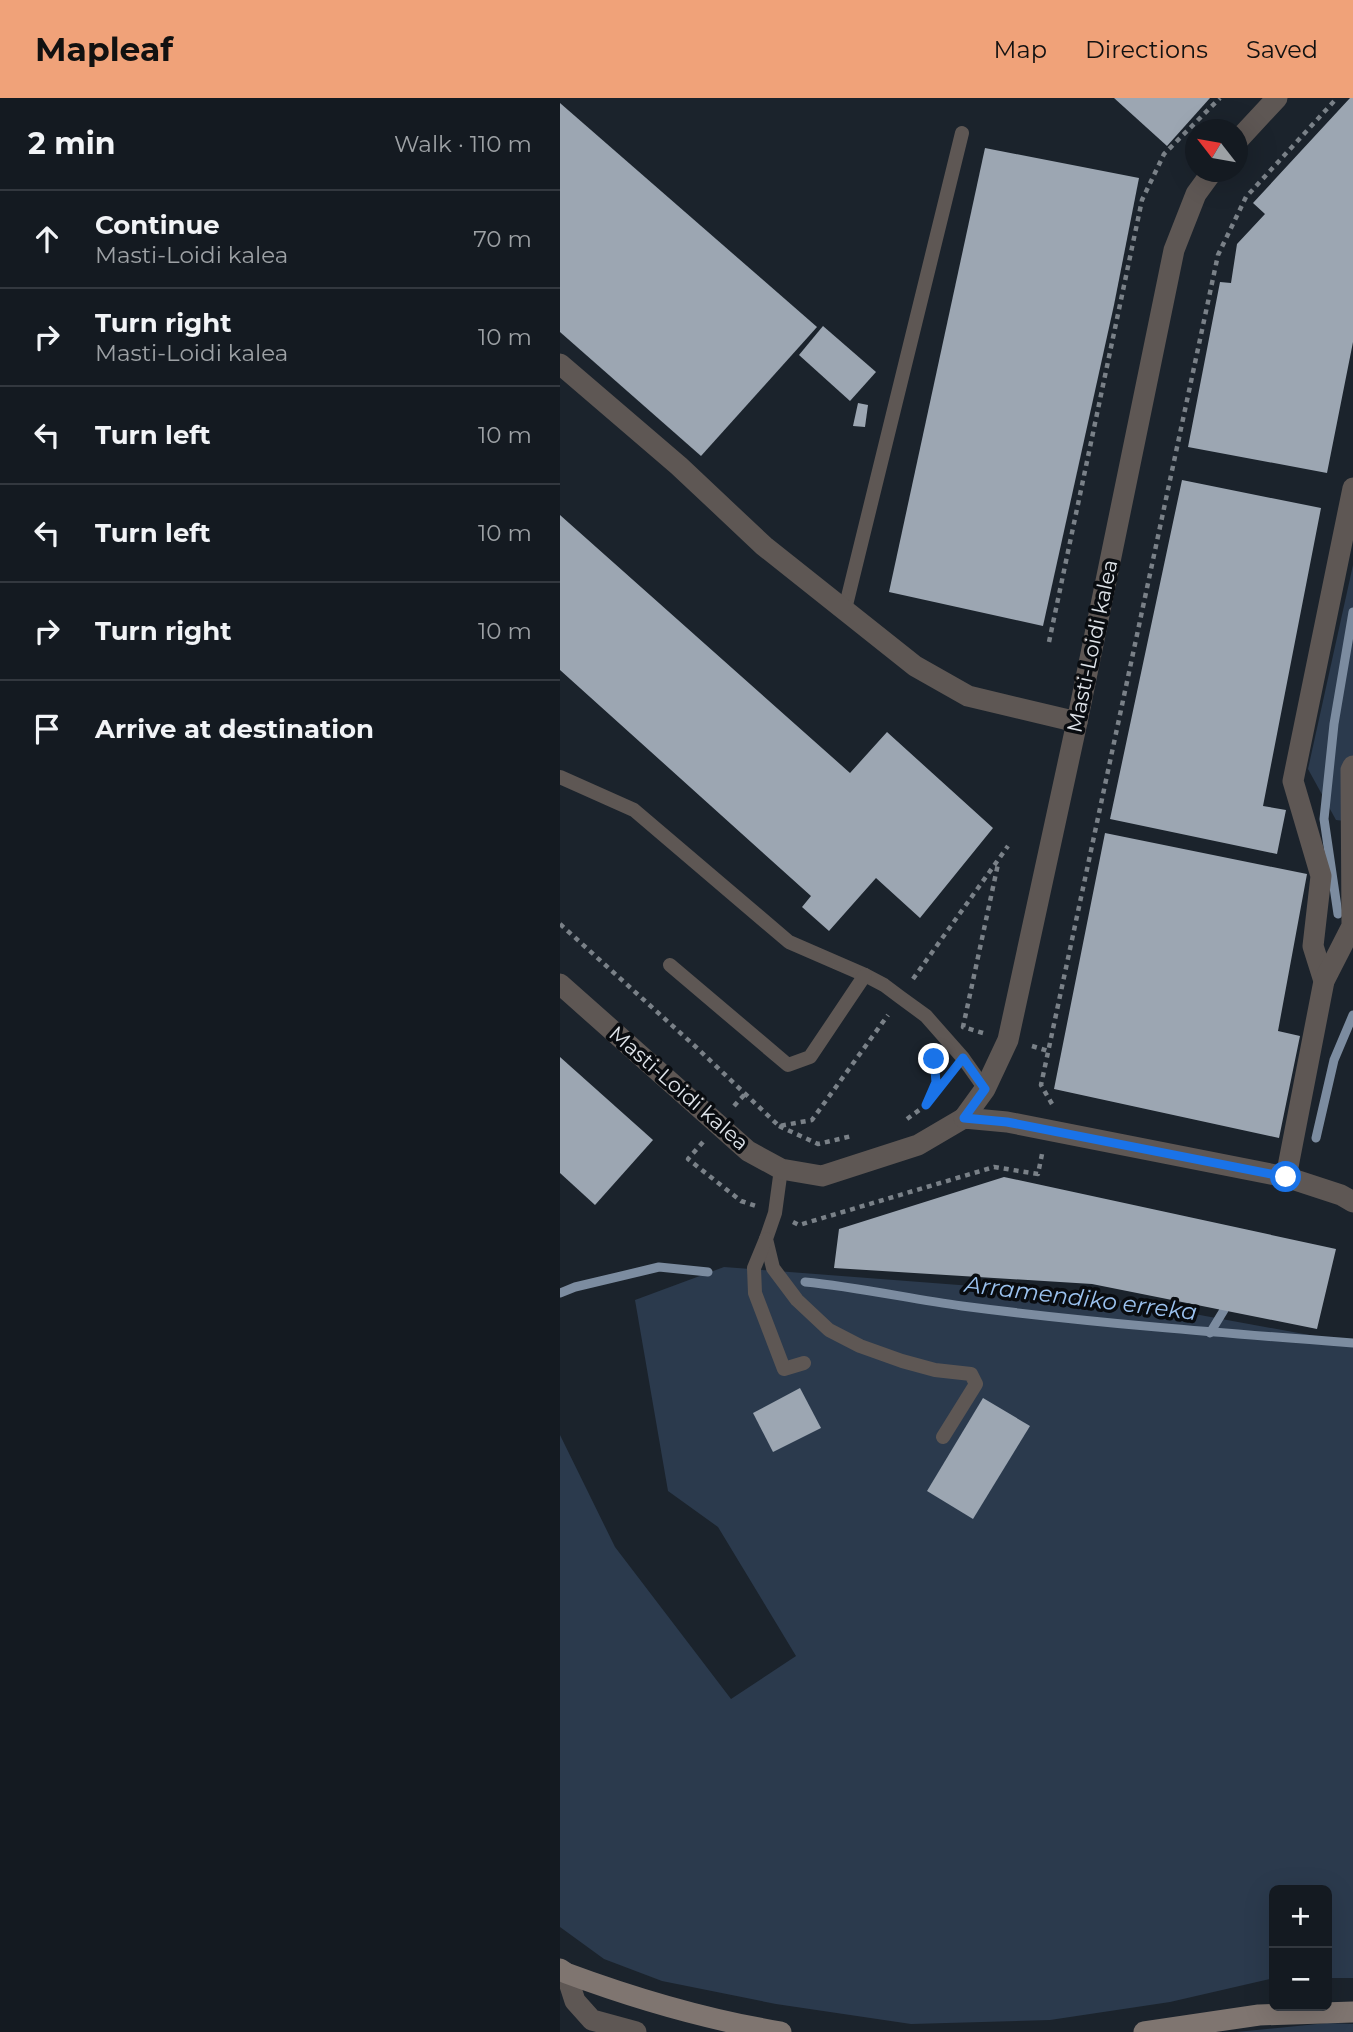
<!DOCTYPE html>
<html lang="en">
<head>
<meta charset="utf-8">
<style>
	:root { --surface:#141a21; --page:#1d232a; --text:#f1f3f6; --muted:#9da1a5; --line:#33383f; --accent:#f0a279 }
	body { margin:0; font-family:Montserrat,sans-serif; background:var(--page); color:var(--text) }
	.controls { position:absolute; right:21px; bottom:21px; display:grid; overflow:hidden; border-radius:10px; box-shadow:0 7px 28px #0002 }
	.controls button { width:63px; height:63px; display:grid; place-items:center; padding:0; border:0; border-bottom:2px solid var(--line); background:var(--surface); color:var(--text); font:35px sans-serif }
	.compass { position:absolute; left:625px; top:21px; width:63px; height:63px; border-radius:50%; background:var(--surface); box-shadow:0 7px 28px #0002; rotate:301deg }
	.stop { position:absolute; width:21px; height:21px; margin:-16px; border:5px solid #1a73e8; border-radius:50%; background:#fff }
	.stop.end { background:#1a73e8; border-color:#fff; box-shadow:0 2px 7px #0008 }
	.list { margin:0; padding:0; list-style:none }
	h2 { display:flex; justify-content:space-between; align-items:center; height:91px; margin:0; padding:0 28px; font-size:30px }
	h2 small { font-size:23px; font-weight:400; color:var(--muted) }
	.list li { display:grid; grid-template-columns:46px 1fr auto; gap:21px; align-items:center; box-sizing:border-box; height:98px; padding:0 28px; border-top:2px solid var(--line) }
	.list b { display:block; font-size:26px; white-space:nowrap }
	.list p { margin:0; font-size:23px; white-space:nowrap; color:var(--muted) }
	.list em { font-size:23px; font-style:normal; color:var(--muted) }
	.icon { flex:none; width:38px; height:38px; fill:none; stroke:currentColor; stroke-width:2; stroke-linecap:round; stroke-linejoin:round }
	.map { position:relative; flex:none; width:793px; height:1934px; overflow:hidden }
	header { display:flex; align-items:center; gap:42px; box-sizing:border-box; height:98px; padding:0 35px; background:var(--accent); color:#111 }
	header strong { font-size:33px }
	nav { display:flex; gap:38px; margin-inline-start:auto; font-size:24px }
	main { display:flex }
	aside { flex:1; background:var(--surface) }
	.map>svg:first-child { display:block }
	.green { fill:#2b3a4d }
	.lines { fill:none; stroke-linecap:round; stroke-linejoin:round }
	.stream { stroke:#7c8ca0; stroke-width:9 }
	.building { fill:#9ca6b2 }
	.path { stroke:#7a8188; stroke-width:4.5; stroke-dasharray:5 5; stroke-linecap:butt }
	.lane { stroke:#5e5754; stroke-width:14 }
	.street { stroke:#5e5754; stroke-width:21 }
	.secondary { stroke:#7f7570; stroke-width:21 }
	.route { stroke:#1a73e8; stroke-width:9 }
	.labels { text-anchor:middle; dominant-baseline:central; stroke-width:7; stroke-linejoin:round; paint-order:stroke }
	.street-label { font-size:21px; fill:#dfe4ea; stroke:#090c10 }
	.water-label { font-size:23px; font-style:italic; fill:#9bc2ef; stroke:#090c10 }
</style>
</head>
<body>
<header>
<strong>Mapleaf</strong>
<nav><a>Map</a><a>Directions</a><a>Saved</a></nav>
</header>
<main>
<aside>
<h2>2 min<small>Walk · 110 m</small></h2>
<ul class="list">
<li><svg class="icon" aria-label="ahead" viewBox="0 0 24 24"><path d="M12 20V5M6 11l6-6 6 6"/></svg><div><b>Continue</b><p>Masti-Loidi kalea</p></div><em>70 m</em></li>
<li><svg class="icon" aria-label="right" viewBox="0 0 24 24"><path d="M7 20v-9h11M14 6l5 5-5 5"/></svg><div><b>Turn right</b><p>Masti-Loidi kalea</p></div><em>10 m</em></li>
<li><svg class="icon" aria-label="left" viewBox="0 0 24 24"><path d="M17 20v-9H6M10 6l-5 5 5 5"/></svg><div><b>Turn left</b></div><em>10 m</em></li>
<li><svg class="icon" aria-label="left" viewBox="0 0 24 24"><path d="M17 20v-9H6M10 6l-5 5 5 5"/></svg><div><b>Turn left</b></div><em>10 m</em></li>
<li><svg class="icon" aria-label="right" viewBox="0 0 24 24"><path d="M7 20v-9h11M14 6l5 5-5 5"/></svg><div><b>Turn right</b></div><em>10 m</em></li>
<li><svg class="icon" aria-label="arrive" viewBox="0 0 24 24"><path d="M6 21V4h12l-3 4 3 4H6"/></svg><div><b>Arrive at destination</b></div></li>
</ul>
</aside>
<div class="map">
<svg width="793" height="1934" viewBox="0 0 793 1934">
	<rect width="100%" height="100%" fill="#1b232c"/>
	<g class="green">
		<polygon points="793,467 793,724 776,722 748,671"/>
		<polygon points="164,1169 531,1197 793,1245 793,1880 767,1880 767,1792 714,1792 714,1880 610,1904 490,1922 351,1926 216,1906 102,1883 44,1861 0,1829 0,1337 55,1449 171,1601 236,1558 158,1429 108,1393 75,1202"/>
		<polygon points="767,1925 793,1926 793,1934 676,1934"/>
	</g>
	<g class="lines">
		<g class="stream">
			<polyline points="778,816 764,721 774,626 793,514"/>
			<polyline points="756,1040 774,962 793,917"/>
			<path d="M245,1184C298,1189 350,1201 402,1208C532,1225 662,1235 793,1245"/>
			<polyline points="0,1195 15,1189 99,1169 148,1174"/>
			<polyline points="650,1235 664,1212"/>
		</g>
	</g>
	<g class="building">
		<polygon points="554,0 650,0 607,48"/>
		<polygon points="790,0 793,0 793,244 767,375 628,349 660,184 671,185 677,146 705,116 693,105"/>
		<polygon points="0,5 257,229 141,358 0,234"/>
		<polygon points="425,50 579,80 554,207 483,528 329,494"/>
		<polygon points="263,228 316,274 290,303 239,257"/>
		<polygon points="298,305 308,307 305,329 293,328"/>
		<polygon points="622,382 761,410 703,708 726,712 717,756 550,721"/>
		<polygon points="0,417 290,675 327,634 433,730 360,820 316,780 269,833 242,809 251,798 0,572"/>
		<polygon points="545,735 747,776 718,933 740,938 719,1040 494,991"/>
		<polygon points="0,959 93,1042 35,1107 0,1075"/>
		<polygon points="444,1079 776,1151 757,1231 532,1186 274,1170 279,1131"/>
		<polygon points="240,1290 261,1330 213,1354 193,1315"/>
		<polygon points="423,1300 470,1328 413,1421 367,1393"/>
	</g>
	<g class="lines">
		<g class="path">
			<polyline points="489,544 582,102 604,56 660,0"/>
			<polyline points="0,826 137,950 219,1028 252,1022 328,917"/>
			<polyline points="353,881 448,748"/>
			<polyline points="423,935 403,929 438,766"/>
			<polyline points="472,948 488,953"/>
			<polyline points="369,999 376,984 374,960"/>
			<polyline points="492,1006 481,987 658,157 686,99 777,0"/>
			<polyline points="174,1008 185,996"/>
			<polyline points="347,1021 366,1007 389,978"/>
			<polyline points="219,1028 258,1046 292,1038"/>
			<polyline points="143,1044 128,1061 181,1103 196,1108"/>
			<polyline points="233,1124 239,1127 434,1069 478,1076 482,1056"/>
		</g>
		<g class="lane">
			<polyline points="285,511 402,35"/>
			<polyline points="0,679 74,712 229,844 305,877 324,887 340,899 366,918 403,960 425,991"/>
			<polyline points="110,867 228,967 250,959 305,877"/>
			<polyline points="221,1071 215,1115 206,1141 213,1170 237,1202 269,1232 300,1248 342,1263 375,1272 411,1276 416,1286 383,1339"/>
			<polyline points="206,1141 194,1170 195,1195 224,1271 244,1265"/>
		</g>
		<g class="street">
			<polyline points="678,42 717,0"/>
			<polyline points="0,266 119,368 204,448 355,568 408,598 517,624"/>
			<polyline points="764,883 753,848 761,778 733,683 793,390"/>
			<polyline points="0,886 188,1053 221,1071 262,1078 358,1047 404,1020 447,1024 726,1079 781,1097 793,1104"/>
			<polyline points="404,1020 425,991 448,942 517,624 614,152 636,96 652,74"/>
			<polyline points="726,1079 764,883 792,828 791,672 793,668"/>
			<polyline points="6,1875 15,1903 32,1922 76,1934"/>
		</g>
		<g class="secondary">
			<path d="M0,1871L6,1875C76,1901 148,1922 221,1934"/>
			<polyline points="584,1934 699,1917 793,1914"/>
		</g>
	</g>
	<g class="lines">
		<polyline class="route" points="374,961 376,984 366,1007 403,960 425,991 404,1020 447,1024 726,1079"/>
	</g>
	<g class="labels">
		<g class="street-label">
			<text transform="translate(532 548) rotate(-78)">Masti-Loidi kalea</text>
			<text transform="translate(119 990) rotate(41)">Masti-Loidi kalea</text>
		</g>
		<g class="water-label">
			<text transform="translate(521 1200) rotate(7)">Arramendiko erreka</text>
		</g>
	</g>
</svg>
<div class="controls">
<button>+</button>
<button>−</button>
</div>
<svg class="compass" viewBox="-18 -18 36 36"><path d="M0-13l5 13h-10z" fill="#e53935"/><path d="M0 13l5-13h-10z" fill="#9da1a5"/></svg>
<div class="stop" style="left:726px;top:1079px"></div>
<div class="stop end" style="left:374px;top:961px"></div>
</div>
</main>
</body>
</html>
